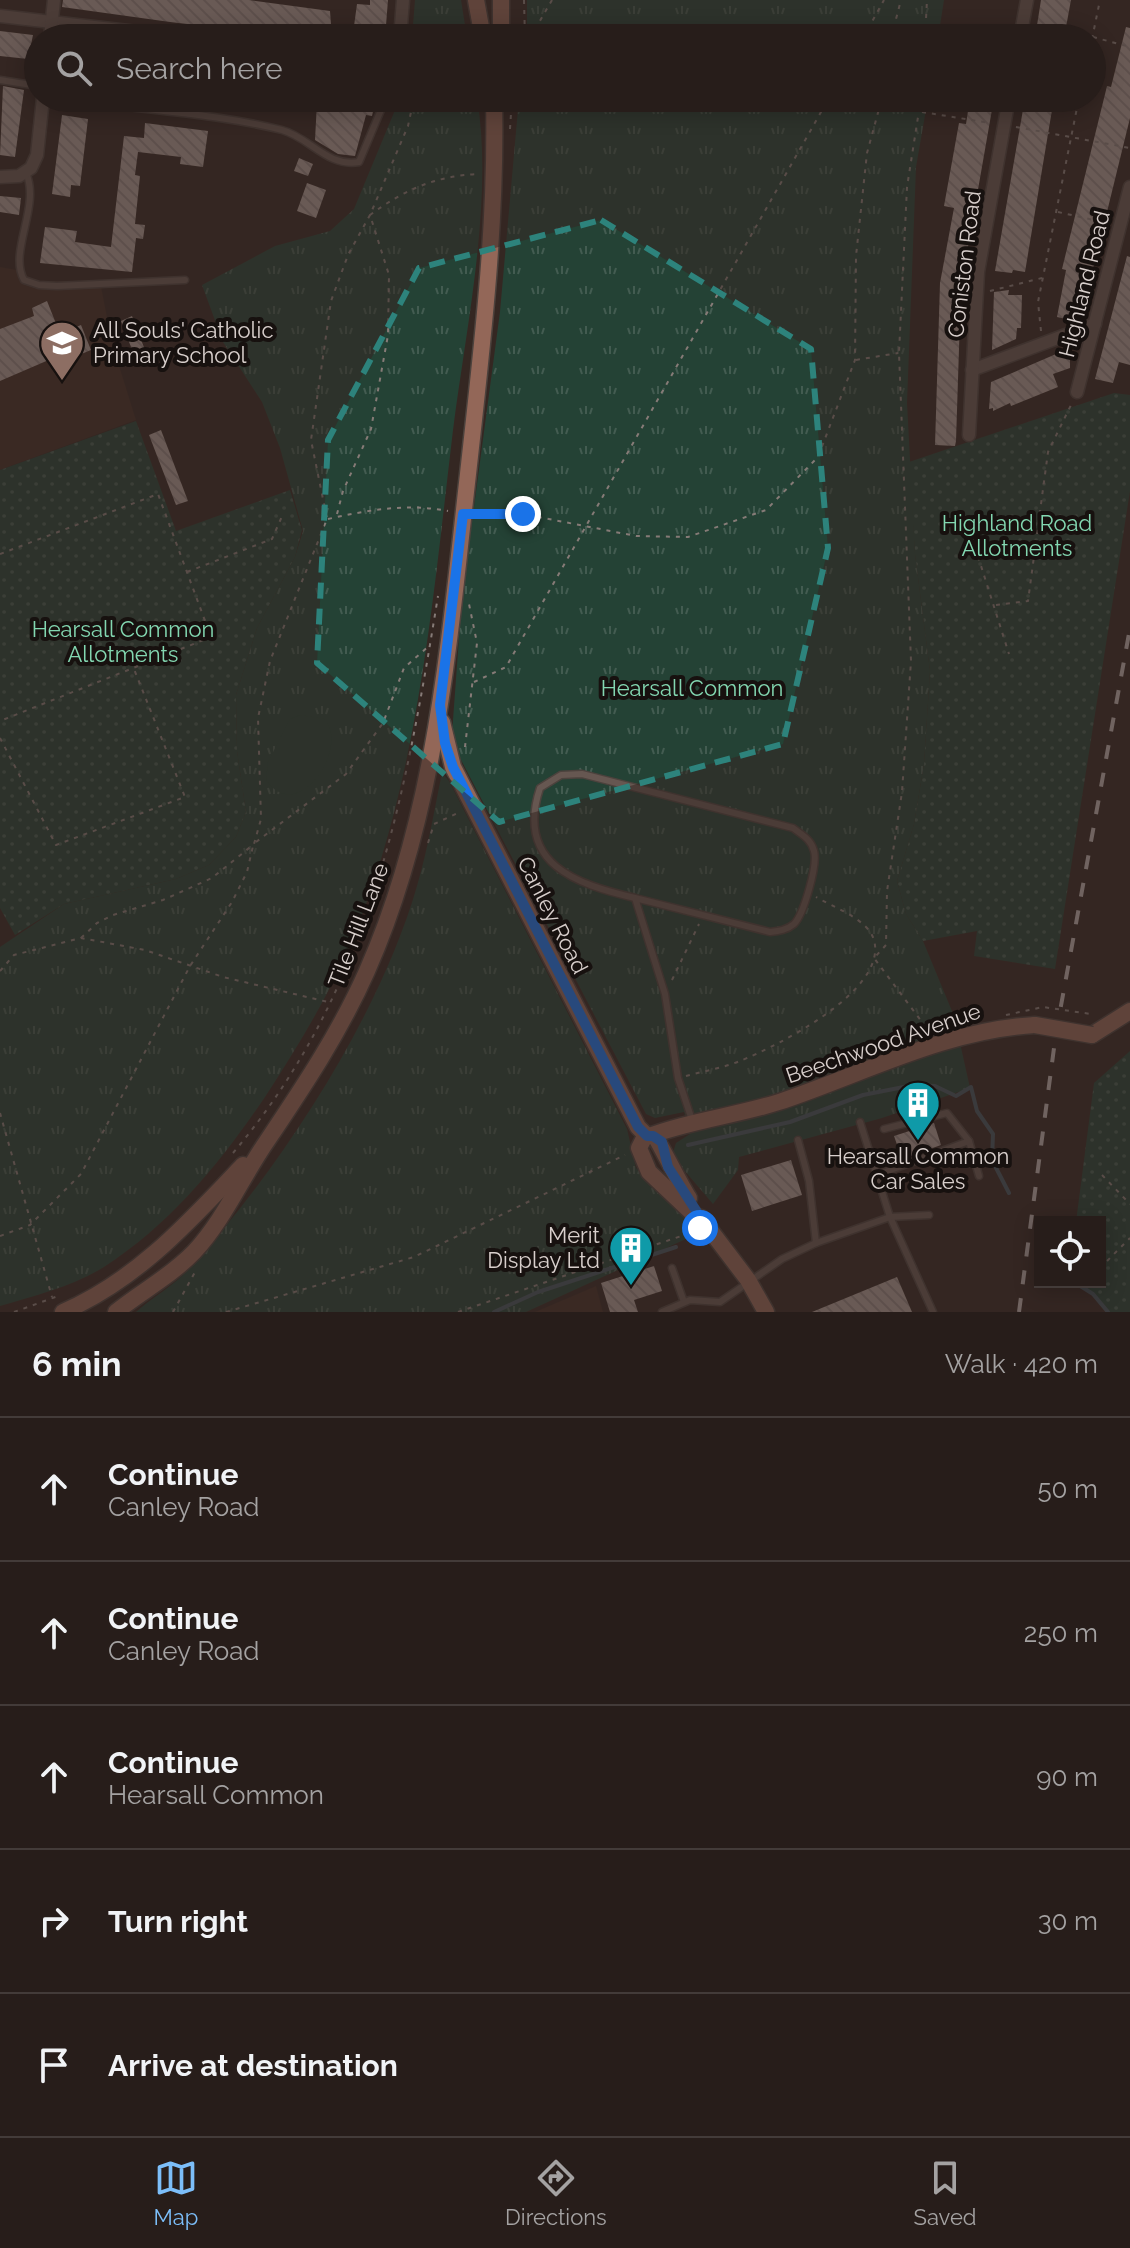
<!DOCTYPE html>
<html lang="en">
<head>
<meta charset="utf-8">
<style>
	:root { --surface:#271d1a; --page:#2f2623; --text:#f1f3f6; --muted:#a4a2a2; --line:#433b39; --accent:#7cbef9 }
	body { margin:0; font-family:Raleway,sans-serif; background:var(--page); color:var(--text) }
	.controls { position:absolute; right:24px; bottom:24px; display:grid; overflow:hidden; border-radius:0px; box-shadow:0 4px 20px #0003 }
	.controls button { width:72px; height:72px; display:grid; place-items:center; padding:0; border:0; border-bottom:2px solid var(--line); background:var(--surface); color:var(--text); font:40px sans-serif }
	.stop { position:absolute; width:24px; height:24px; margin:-18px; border:6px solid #1a73e8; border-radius:50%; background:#fff }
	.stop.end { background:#1a73e8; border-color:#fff; box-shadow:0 2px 8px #0008 }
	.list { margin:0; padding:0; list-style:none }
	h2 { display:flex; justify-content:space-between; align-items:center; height:104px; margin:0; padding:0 32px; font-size:34px }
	h2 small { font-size:26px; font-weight:400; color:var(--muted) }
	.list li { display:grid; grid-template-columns:52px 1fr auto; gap:24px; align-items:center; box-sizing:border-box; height:144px; padding:0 32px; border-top:2px solid var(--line) }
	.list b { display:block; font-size:30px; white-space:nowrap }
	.list p { margin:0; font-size:26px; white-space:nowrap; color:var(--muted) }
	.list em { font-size:26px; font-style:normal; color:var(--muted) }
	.icon { flex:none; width:44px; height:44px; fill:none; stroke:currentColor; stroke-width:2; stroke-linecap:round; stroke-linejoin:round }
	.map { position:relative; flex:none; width:1130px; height:1312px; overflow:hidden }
	.search { position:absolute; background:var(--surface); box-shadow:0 4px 20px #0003; left:24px; right:24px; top:24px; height:88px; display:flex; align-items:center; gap:20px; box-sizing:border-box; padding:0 28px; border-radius:44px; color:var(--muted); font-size:30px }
	.sheet { height:824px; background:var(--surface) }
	nav { display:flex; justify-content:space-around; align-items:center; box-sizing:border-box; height:112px; border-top:2px solid var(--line); background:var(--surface); font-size:22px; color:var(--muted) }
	nav a { display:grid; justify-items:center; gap:4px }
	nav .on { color:var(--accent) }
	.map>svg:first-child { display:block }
	.built { fill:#402d25 }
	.grass { fill:url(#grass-dots) }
	.park { fill:url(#park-tufts) }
	.pitch { fill:#244235 }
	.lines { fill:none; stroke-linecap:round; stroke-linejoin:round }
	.stream { stroke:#42525b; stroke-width:4 }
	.building { fill:url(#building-back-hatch) }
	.lane-casing { stroke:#4c423d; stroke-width:9 }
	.street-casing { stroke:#4c423d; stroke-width:15 }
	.secondary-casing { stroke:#4c423d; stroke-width:19 }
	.path { stroke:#867b77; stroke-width:2; stroke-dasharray:4 6; stroke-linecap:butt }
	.lane { stroke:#665751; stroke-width:6 }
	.street { stroke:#665751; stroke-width:12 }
	.secondary { stroke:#936758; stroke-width:16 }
	.rail { stroke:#b8aeab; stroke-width:4; stroke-dasharray:14 14; stroke-linecap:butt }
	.secondary-bridge-casing { stroke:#4c423d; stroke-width:19; stroke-linecap:butt }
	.path-bridge { stroke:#867b77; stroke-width:2; stroke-dasharray:4 6; stroke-linecap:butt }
	.secondary-bridge { stroke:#936758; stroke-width:16 }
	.route { stroke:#1a73e8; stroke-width:10 }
	.marked { fill:none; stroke:#2d837c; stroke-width:6; stroke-dasharray:16 10; stroke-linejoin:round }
	.labels { text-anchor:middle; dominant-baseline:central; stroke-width:8; stroke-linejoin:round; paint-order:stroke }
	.street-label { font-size:22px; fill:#d8cfcc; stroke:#17110f }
	.poi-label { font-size:22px; fill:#d8cfcc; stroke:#17110f; text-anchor:start }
	.park-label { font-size:22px; fill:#83d7b1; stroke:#17110f }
</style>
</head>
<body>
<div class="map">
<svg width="1130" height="1312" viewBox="0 0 1130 1312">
	<defs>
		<pattern id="grass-dots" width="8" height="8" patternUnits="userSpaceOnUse" patternTransform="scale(2)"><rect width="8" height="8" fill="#244235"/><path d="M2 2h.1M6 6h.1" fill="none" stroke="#435c51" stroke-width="1.8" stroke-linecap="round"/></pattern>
		<pattern id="park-tufts" width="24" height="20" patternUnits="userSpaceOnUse" patternTransform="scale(2)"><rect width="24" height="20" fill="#244235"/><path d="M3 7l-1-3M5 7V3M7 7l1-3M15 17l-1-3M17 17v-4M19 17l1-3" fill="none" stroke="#435c51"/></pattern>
		<pattern id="building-back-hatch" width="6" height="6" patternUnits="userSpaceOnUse" patternTransform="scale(2)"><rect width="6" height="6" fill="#a99992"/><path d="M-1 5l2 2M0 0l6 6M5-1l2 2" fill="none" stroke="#8f827d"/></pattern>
	</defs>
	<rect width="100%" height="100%" fill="#342722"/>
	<g class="built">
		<polygon points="0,267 17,270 36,281 100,281 112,343 136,420 0,470"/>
		<polygon points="596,1286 603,1312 535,1312"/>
	</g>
	<g class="grass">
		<polygon points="1114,393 1130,395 1130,491 1055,969 974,956 977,931 923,941 906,914 897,881 914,824 924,764 930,671 915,554 909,462"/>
		<polygon points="136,421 176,531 290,490 302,530 295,557 257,628 236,695 237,751 246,812 236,837 209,865 176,879 64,904 15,935 0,908 0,470"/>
		<polygon points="1130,1051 1130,1312 1108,1312 1093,1294 1074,1282 1100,1282 1100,1222 1076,1222 1094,1083"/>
	</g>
	<g class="park">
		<polygon points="415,0 461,0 467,38 412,38"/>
		<polygon points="527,0 944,0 938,38 527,38"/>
		<path d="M400,98H477C494,199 466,327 453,430C432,605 418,788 347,952C325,1002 295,1051 265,1097C221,1162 171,1224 104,1267C74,1286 34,1296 0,1306V947L64,904L176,879L209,865L236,837L246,812L237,751L236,695L257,628L295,557L303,531L280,448L262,402L223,342L202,285L275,246L330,231L354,209Z"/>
		<polygon points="519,98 928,98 916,167 907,403 915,554 930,671 924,764 914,824 897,881 906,914 923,941 954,1016 970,1088 882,1118 739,1157 738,1170 713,1204 672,1156 676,1143 690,1134 684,1112 655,1118 646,1114 459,756 452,734 462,597 500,312"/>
		<path d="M442,773L449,781L627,1129L636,1168L693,1221L699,1233L526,1312H136C153,1297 173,1286 188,1270C280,1169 379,1018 417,886C428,849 434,811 442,773Z"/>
	</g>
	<path class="pitch" d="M300,715L324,719C351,746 298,827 266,780L268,762L290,719Z"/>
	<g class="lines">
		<g class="stream">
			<polyline points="688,1145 790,1122 863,1095 914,1085 935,1086 956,1096 971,1087 977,1111 993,1134 992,1160 1009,1193"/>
			<polyline points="1074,1282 1093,1294 1108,1312"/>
			<polyline points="494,1312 538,1292 676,1247"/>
		</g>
	</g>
	<g class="building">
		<polygon points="63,0 249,0 330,11 331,24 354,26 357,4 370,5 370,0 388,0 385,38 306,38 170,22 62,7"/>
		<polygon points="1041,0 1071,0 1064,38 1035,38"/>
		<polygon points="1126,27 1130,28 1130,118 1082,314 1066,319 1057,317 1066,270 1062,269 1107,86 1111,87"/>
		<polygon points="0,31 33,35 28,59 0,56"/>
		<polygon points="3,86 24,90 15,157 0,155"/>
		<polygon points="329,98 376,98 372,116 366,115 355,156 338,154 315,140 317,102 329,103"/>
		<polygon points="970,98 994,98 961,287 956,441 955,446 935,445 940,283 954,208 944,206 959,123 966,124"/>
		<polygon points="1025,98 1054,98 1025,272 1013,270 1012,273 995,271"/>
		<polygon points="62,115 88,119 80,186 71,185 70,197 52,194"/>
		<polygon points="145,123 208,131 203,167 180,164 181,157 138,152 135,175 140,176 135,224 145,225 143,239 136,238 132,272 40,263 45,227 77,231 75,242 111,247 124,136 144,138"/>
		<polygon points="299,158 313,164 308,176 294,171"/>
		<polygon points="307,183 326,190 316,218 297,211"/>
		<polygon points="0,196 21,198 19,215 0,212"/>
		<polygon points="1127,256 1130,257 1130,365 1119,362 1113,383 1095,379"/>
		<polygon points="1009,290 1008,295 1022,295 1021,328 1017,328 1016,339 992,350 994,292"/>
		<polygon points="47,301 57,326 69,322 71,329 81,325 91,350 55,365 51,359 0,381 0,329 34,316 32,308"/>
		<polygon points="132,316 145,350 134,355 121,321"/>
		<polygon points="1070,348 1070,368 1053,374 1058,387 1011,406 1010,403 993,411 993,408 989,409 991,382"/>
		<polygon points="161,430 188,501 176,505 149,435"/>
		<polygon points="934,1123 941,1145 902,1159 894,1136"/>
		<polygon points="791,1160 802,1195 752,1211 741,1175"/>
		<polygon points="654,1266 662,1291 634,1300 638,1312 610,1312 601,1283"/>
		<polygon points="897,1277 912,1312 812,1312"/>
	</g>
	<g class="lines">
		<g class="lane-casing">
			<g id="lane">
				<polyline points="0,80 38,86"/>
				<path d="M61,98C133,110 210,112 282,130C309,137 328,168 359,162L386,98"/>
				<path d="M26,173C41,206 8,252 24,280L39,285L57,286L185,280"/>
				<path d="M635,898L770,932C779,931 787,930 794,924C804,914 818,864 814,851C811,839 802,835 793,828L582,774L561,775L540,788C515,864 576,884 635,898L665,994L678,1078L692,1120"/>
				<polyline points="860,1122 890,1217 933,1312"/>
				<polyline points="884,1129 947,1113 969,1141 979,1176"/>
				<polyline points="798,1140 809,1181 816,1243"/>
				<polyline points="877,1175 969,1141"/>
				<polyline points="672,1268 684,1302"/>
				<polyline points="662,1312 690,1300 720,1302 782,1259 816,1243 890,1217 929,1215"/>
			</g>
		</g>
		<g class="street-casing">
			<g id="street">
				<polyline points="0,16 188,38"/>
				<polyline points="50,38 54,0"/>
				<polyline points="400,38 403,0"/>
				<polyline points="1020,38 1027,0"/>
				<polyline points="0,177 19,176 31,168 37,155 43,98"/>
				<polyline points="972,370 1095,324"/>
				<polyline points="1077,392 1130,187"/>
				<polyline points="969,435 978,272 1009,98"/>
			</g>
		</g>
		<g class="secondary-casing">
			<g id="secondary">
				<polyline points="476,0 483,38"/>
				<polyline points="501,0 501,38"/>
				<polyline points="442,722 453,767 638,1127 647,1136"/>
				<polyline points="1092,1035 1130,1011"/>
				<path d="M653,1136C658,1138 681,1187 689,1198"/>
				<polyline points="701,1218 748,1280 766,1312"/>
				<path d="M706,1226L649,1172L639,1148L644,1138C687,1121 735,1116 779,1102C863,1074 945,1030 1035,1025"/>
				<path d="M63,1312C137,1280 189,1222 243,1165"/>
				<path d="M116,1312C142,1291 171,1276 194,1252C224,1220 242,1177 267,1141C304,1086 340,1032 367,971C436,815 449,641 468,474C482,348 497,224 494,98"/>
			</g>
		</g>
		<g class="path">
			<polyline points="524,0 525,38"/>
			<polyline points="1093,37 1130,47"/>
			<polyline points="530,38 552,0"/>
			<polyline points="863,38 884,0"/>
			<polyline points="891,38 901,0"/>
			<polyline points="925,38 927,0"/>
			<polyline points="1092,39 1100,0"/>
			<polyline points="921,98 907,187 899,353 911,661 902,792 887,891 886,945 874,958 928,1030"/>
			<polyline points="922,112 990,123"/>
			<polyline points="1016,127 1130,148"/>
			<polyline points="510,129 512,98"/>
			<polyline points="1058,212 1107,223"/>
			<polyline points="990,291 1042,278"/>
			<polyline points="1041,331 1038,302 1079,98"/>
			<polyline points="856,360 898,353"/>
			<path d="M337,514L343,491L371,429L388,335L389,275L370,215C404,190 435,176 478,174"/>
			<polyline points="478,514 523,514 636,536 688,537 766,510 818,457 855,360 856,256 867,153 882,98"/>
			<path d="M328,519C368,510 407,503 448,511"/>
			<polyline points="969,528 1009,654"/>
			<polyline points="0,554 158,494 211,637 0,721"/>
			<polyline points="187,572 272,539 283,514"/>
			<polyline points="996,605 1028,601 1048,452 1071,405"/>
			<polyline points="474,682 506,667 829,98"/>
			<polyline points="0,738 56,845 185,797 134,669"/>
			<polyline points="465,747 477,643 469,604"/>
			<polyline points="256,842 346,774 383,723 404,668 430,645"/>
			<polyline points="428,843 434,824 460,812"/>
			<polyline points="81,938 97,923 113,915 163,900 212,878 254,844 261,819 258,718 270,661 327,519 311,440 331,301 348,255 370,215 408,126 414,98"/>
			<polyline points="0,971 14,955 81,938 145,950 223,977 328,1002"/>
			<polyline points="672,980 699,924"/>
			<path d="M686,1076C704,1071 723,1068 740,1061C777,1046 888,991 874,940C868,919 833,907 816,897"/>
			<polyline points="0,1113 52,1297"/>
			<path d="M233,1153C371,990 405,799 438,596"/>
			<polyline points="1102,1175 1130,1204"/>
			<polyline points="0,1236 30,1225 81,1174 190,966 232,902 247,872 253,846"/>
			<polyline points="1100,1268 1130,1238"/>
			<polyline points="14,1312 61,1295"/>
			<polyline points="173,1312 195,1272"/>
			<polyline points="226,1312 414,1257 625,1155"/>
			<polyline points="458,1312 690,1233"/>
		</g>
		<use href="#lane" class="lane"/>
		<use href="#street" class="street"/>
		<use href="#secondary" class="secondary"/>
		<polyline class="rail" points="1019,1312 1056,1033 1130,628"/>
		<g class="secondary-bridge-casing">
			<polyline id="secondary-bridge" points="1035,1025 1092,1035"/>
		</g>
		<polyline class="path-bridge" points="1006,1015 1043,1007 1091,1014"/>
		<use href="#secondary-bridge" class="secondary-bridge"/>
	</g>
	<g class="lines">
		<polyline class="route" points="523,514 463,514 440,705 445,743 453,767 638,1127 647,1136 653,1136 662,1142 668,1167 706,1226 700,1228"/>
	</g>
	<path d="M0 0H1130V1312H0ZM601,220L811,349L828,548L783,744L499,822L317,663L328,440L419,268Z" fill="#342722" fill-opacity=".55" fill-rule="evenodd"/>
	<path class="marked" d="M601,220L811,349L828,548L783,744L499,822L317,663L328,440L419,268Z"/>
	<defs>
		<g id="school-pin" transform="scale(2.3)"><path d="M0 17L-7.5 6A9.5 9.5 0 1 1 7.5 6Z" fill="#8d6e63" stroke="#17110f"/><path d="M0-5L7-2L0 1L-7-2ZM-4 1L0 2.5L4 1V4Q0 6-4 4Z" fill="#fff"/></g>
		<g id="building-pin" transform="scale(2.3)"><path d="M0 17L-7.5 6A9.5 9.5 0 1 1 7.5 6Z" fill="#0f9aa8" stroke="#17110f"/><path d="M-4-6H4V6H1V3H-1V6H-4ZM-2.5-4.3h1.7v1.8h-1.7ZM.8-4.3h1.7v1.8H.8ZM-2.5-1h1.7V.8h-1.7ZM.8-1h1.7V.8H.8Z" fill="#fff"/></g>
	</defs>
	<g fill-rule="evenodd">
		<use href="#school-pin" x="62" y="343"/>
		<use href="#building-pin" x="918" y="1103"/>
		<use href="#building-pin" x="631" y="1248"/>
	</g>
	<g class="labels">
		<g class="street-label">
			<text transform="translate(964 264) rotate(-83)">Coniston Road</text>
			<text transform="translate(1084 284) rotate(-76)">Highland Road</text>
			<text transform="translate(553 915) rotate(63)">Canley Road</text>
			<text transform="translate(358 925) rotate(-69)">Tile Hill Lane</text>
			<text transform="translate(883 1043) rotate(-19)">Beechwood Avenue</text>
		</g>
		<g class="poi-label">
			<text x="93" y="330">All Souls' Catholic<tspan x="93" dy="25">Primary School</tspan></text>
			<text x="918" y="1156" text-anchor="middle">Hearsall Common<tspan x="918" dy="25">Car Sales</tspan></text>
			<text x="600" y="1235" text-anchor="end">Merit<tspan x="600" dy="25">Display Ltd</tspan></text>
		</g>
		<g class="park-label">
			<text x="1017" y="523">Highland Road<tspan x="1017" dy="25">Allotments</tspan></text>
			<text x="123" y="629">Hearsall Common<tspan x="123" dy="25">Allotments</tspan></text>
			<text x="692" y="688">Hearsall Common</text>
		</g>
	</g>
</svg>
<div class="controls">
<button><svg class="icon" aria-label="locate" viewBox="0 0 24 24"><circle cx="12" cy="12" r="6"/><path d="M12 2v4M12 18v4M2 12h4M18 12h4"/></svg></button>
</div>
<div class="stop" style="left:700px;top:1228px"></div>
<div class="stop end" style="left:523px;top:514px"></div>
<div class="search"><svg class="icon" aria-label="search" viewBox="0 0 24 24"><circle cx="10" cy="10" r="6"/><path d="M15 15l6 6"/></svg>Search here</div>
</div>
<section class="sheet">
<h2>6 min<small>Walk · 420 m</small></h2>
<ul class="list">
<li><svg class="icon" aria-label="ahead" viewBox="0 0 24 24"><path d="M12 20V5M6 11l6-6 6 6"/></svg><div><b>Continue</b><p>Canley Road</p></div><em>50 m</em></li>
<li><svg class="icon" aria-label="ahead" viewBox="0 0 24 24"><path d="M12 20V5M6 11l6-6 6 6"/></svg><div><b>Continue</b><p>Canley Road</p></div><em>250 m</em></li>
<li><svg class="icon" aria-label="ahead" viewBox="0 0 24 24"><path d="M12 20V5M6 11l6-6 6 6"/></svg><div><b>Continue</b><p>Hearsall Common</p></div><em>90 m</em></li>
<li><svg class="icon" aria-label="right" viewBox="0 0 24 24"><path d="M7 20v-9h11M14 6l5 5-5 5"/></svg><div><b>Turn right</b></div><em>30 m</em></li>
<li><svg class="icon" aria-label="arrive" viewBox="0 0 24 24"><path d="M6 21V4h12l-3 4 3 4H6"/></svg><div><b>Arrive at destination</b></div></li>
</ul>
</section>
<nav>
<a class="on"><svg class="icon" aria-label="map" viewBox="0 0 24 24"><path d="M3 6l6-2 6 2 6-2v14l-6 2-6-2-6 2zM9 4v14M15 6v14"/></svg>Map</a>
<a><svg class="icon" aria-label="directions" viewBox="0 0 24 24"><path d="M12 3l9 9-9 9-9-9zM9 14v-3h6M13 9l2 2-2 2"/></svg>Directions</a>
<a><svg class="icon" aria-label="saved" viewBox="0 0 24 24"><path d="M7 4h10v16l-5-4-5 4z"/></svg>Saved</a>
</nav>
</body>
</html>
